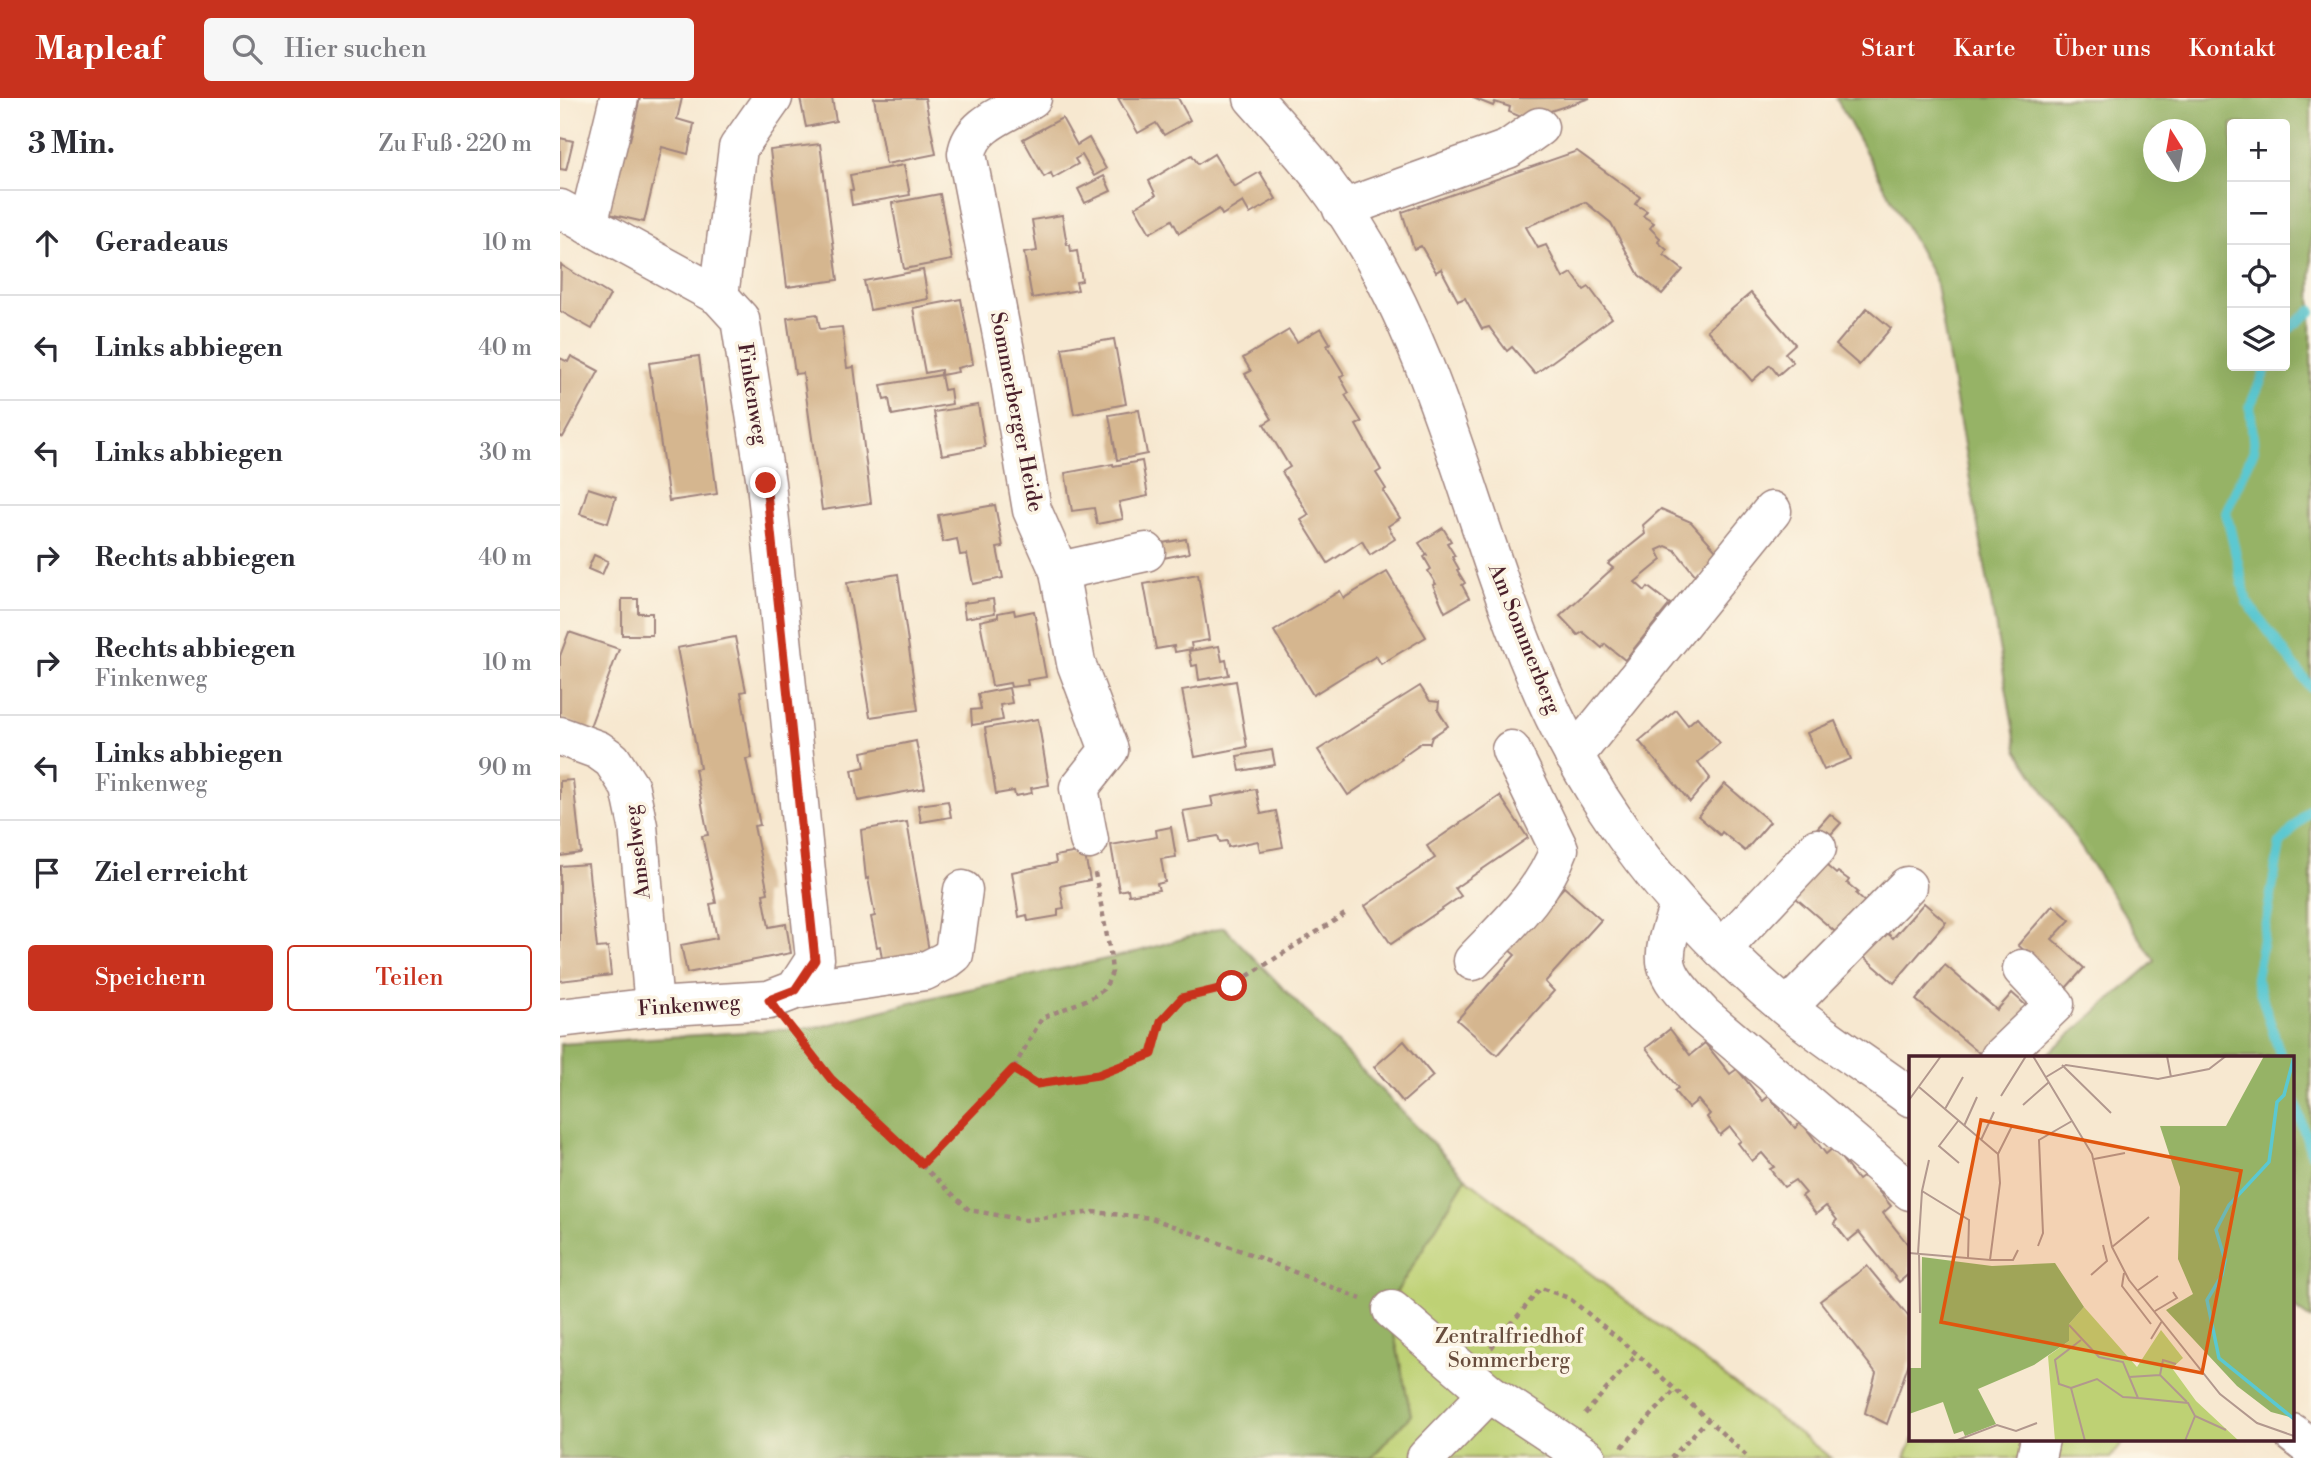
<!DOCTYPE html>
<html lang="de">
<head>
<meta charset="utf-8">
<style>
	:root { --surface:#fff; --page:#f7f7f7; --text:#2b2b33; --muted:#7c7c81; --line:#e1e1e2; --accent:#c8321e }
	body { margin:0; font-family:"Libre Bodoni",serif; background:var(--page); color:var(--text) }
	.controls { position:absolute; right:21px; top:21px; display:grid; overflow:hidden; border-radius:7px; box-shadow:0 7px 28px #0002 }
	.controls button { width:63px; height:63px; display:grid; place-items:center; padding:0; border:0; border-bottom:2px solid var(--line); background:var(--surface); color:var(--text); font:35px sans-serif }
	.compass { position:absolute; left:1583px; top:21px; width:63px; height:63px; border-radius:50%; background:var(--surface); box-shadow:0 7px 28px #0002; rotate:349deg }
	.stop { position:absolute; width:21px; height:21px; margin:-16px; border:5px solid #c8321e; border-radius:50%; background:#fff }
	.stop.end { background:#c8321e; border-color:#fff; box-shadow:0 2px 7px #0008 }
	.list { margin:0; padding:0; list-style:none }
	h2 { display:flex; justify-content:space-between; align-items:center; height:91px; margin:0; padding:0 28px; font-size:30px }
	h2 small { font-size:23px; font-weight:400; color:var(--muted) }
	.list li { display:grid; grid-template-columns:46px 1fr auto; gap:21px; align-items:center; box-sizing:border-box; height:105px; padding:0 28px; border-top:2px solid var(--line) }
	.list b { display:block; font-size:26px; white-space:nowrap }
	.list p { margin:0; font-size:23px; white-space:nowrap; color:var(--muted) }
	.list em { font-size:23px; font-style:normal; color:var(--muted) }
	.actions { display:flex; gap:14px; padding:21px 28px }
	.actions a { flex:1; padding:16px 0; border:2px solid var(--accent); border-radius:7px; text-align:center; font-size:24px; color:var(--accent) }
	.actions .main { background:var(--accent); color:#fff }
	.icon { flex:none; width:38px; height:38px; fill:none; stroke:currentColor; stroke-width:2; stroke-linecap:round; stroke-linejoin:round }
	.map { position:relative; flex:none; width:1751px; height:1360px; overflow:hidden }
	header { display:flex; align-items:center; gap:42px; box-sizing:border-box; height:98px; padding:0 35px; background:var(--accent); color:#fff }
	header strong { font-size:33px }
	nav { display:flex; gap:38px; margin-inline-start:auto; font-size:24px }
	.search { width:490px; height:63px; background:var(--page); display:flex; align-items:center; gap:18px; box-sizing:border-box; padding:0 24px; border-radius:7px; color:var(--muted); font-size:26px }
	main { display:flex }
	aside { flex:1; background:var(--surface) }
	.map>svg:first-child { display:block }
	.green { fill:#bed174; stroke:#847850; stroke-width:2 }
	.forest { fill:#96b366; stroke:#706948; stroke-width:2; fill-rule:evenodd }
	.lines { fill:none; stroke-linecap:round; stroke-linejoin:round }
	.stream { stroke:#5bc8d1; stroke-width:10 }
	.building { fill:#d5b68f }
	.minor-casing { stroke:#a0847e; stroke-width:41 }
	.path { stroke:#a0847e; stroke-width:4.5; stroke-dasharray:5 5; stroke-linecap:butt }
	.minor { stroke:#fff; stroke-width:38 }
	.route { stroke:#c8321e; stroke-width:9 }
	.labels { text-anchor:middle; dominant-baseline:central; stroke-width:7; stroke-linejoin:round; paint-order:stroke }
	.street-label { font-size:21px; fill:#4a1f2b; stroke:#fcf5e5 }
	.park-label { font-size:21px; fill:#674c3d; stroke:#fcf5e5 }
	.inset-river { fill:none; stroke:#5bc8d1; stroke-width:3.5 }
	.inset-road { fill:none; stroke:#b2988e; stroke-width:2 }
	.view { fill:#e0560e; fill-opacity:0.15; stroke:#e0560e; stroke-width:3.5 }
	.inset-edge { fill:none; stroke:#4a1f2b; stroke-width:3.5 }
</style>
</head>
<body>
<header>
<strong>Mapleaf</strong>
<div class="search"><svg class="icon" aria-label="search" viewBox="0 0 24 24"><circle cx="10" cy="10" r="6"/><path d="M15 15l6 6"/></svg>Hier suchen</div>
<nav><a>Start</a><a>Karte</a><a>Über uns</a><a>Kontakt</a></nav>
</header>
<main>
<aside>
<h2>3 Min.<small>Zu Fuß · 220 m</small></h2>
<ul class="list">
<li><svg class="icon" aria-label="ahead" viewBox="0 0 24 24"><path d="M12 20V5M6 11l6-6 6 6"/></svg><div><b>Geradeaus</b></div><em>10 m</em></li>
<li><svg class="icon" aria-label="left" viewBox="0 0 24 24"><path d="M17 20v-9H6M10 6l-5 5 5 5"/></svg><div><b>Links abbiegen</b></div><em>40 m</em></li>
<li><svg class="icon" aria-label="left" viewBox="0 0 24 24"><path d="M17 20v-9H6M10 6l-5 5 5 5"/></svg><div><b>Links abbiegen</b></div><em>30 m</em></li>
<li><svg class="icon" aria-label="right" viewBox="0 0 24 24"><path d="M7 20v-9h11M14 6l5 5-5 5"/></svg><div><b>Rechts abbiegen</b></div><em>40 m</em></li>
<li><svg class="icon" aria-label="right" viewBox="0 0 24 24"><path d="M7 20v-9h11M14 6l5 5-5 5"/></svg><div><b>Rechts abbiegen</b><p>Finkenweg</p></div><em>10 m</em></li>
<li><svg class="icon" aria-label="left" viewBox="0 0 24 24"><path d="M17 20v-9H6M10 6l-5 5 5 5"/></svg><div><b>Links abbiegen</b><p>Finkenweg</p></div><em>90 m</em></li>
<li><svg class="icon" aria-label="arrive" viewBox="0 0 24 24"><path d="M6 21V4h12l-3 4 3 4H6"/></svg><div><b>Ziel erreicht</b></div></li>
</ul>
<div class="actions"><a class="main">Speichern</a><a>Teilen</a></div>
</aside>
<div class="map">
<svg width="1751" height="1360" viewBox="0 0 1751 1360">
	<rect width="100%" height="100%" fill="#fcf5e5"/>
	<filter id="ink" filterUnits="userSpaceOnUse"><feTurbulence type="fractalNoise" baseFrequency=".0143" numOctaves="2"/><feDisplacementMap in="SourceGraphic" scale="14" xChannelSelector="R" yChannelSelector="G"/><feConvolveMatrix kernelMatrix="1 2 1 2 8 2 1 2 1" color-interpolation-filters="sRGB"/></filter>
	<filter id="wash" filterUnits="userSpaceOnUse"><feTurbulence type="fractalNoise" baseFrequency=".00686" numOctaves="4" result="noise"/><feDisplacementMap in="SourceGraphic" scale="28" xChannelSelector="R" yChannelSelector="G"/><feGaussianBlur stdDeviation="1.57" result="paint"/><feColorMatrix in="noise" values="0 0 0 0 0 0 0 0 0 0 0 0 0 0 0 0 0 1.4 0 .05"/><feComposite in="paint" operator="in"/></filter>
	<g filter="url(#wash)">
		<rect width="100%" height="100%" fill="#f7e8d0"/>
		<g class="green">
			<polygon points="906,1080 1271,1360 811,1360 851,1317 828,1208"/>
			<polygon points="1353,1341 1567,1341 1550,1360 1345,1360"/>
		</g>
		<g class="forest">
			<path d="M1276,0H1751V1221L1732,1208V959H1484L1595,863L1457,652L1375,181ZM1672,26H1725V268H1672ZM1594,32H1636V74H1594Z"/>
			<polygon points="664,829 906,1080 828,1208 851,1317 811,1360 0,1360 0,946 260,929 378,898 569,856"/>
		</g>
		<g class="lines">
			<g class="stream">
				<polyline points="1725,234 1751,213"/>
				<polyline points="1707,268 1690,308 1694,352 1666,414 1687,504 1751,590"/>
				<polyline points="1721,959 1696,880 1720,746 1751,710"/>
				<polyline points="1732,994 1751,1055"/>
			</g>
		</g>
		<g id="blocks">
			<g class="building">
				<polygon points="80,0 122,0 117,21 134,26 128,56 102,49 84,124 45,115 63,41 70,42"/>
				<polygon points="240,0 272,0 276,23 246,29"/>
				<polygon points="314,0 365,0 376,56 326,66"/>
				<polygon points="558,0 618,0 630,22 604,37 596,25 578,35"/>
				<polygon points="913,0 1030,0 966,21 949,14 950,9 935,4 933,8"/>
				<polygon points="502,20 517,47 529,40 546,71 534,78 522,57 515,61 518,66 493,80 491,75 484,79 463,41"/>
				<polygon points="0,40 13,43 6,72 0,71"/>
				<polygon points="260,46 278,182 227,189 210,52"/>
				<polygon points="1017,53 1080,99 1075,106 1087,113 1083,118 1094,125 1090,130 1100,140 1098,144 1107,152 1104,157 1123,172 1102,196 1079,177 1051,125 1025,104 966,129 978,150 986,147 1003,180 1012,175 1024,192 1029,189 1052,220 975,276 952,249 947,253 929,229 922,231 905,200 898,203 881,171 876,174 861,148 854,151 842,114"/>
				<polygon points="654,56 674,89 700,74 716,101 690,116 683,104 662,117 659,111 619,135 612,122 590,135 575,109 596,97 589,83 632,57 638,66"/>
				<polygon points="344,67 350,97 292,107 290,92 293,92 290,77"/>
				<polygon points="544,78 551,93 525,105 518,91"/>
				<polygon points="380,96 392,162 344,171 332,105"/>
				<polygon points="502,117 507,147 510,147 511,154 517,153 522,183 516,184 518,192 472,200 464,155 477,153 472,122"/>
				<polygon points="1,167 50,197 32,231 0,213"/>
				<polygon points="363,172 368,201 310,212 304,183"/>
				<polygon points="1191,195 1235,246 1225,255 1233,264 1218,277 1210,267 1192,283 1147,232"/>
				<polygon points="401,201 413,266 397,270 398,274 381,277 381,272 365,275 353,210"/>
				<polygon points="1307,210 1331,230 1299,267 1276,247"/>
				<polygon points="257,216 260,231 282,229 287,270 294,269 311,405 262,412 243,275 235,276 227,220"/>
				<polygon points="761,230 770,245 767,248 784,276 780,279 789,295 785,297 802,324 796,327 821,372 816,375 826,391 823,393 840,420 828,428 835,441 810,457 802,443 768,465 741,422 749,417 722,374 730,369 704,326 712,321 685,276 691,273 683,260 729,232 737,244"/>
				<polygon points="554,241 566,306 514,316 502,250"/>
				<polygon points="11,258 39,273 3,339 0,338 0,260 8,264"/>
				<polygon points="139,258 157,396 109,403 89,265"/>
				<polygon points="381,277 384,292 390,291 392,306 332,317 329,301 324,302 321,287"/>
				<polygon points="418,307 425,349 382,357 374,314"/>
				<polygon points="579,312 587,356 557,362 549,317"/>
				<polygon points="582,363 588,398 559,404 563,421 537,426 534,410 512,413 505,375 553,366 553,368"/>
				<polygon points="28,390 56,399 48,425 20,416"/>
				<polygon points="435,407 443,449 437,450 443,480 413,486 407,456 400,457 397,441 383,444 378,417"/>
				<polygon points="1101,411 1131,424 1165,462 1136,478 1115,452 1106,448 1097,452 1102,462 1075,484 1085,493 1088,489 1110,506 1065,562 1045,546 1042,550 1023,534 1018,537 1000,518 1053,470 1048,466 1085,436 1083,427"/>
				<polygon points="883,430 891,443 887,445 895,458 892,459 899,471 897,472 905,485 902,487 909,500 885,514 873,487 876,486 868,473 871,471 864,459 867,457 859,445"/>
				<polygon points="626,441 629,455 598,461 596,446"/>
				<polygon points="34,457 48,463 42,477 28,471"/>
				<polygon points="827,474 866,539 821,566 816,558 753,597 714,533 780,493 784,500"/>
				<polygon points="338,476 358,612 310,619 287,485"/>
				<polygon points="638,476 649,542 631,545 632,551 615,554 614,548 596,551 584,486"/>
				<polygon points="62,501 78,501 78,515 92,515 92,537 62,537"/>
				<polygon points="433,501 435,515 405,520 403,505"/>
				<polygon points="454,512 455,517 474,513 486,579 467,582 468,587 451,589 450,585 432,588 420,523 438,519 438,515"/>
				<polygon points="9,534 59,551 29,631 0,620 0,558"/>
				<polygon points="175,539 186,593 181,594 192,660 186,661 200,727 194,728 208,795 203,796 209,829 226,826 231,855 127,875 121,847 157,840 150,806 156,805 142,738 148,737 135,671 140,670 117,550"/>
				<polygon points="659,548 662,563 666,562 669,577 639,582 637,567 632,568 629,553"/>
				<polygon points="676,583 687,649 635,659 622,592"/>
				<polygon points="860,588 870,603 879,604 878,612 888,628 872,639 870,645 861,645 841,659 842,661 788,697 758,652"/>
				<polygon points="449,590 452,605 440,607 443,622 412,627 411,612 421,611 418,596"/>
				<polygon points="1116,612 1128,627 1137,619 1160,645 1138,664 1150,680 1130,704 1079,643"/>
				<polygon points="478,621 489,687 471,690 472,695 455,698 454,693 436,696 425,630"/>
				<polygon points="1275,623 1291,661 1264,672 1247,635"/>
				<polygon points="356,643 365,690 298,703 292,672 305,669 302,654"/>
				<polygon points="712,652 715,667 680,673 677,658"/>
				<polygon points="13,682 21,755 0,758 0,683"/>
				<polygon points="1165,686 1210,724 1185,753 1162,734 1160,737 1138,718"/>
				<polygon points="696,691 701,716 716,713 723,749 700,753 698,743 668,749 667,743 660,744 658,738 629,743 623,713 653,708 651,699"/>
				<polygon points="940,698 968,740 895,790 901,798 831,846 805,808 875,760 867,748"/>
				<polygon points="388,703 391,719 361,724 358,707"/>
				<polygon points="1270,716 1281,725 1264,744 1253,735"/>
				<polygon points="347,724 370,859 323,867 320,848 317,849 311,819 315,818 308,780 306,781 301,732"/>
				<polygon points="611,729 616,759 601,761 605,784 597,786 599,792 569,797 568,791 559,793 551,747 597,739 596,732"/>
				<polygon points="524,753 530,782 500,788 504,810 498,811 498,818 468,823 467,817 459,819 452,774 496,765 495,758"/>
				<polygon points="1258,760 1276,776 1278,774 1289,782 1287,785 1298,794 1296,796 1307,806 1280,838 1229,794"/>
				<polygon points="28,766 37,850 48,849 51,877 0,883 0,768"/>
				<polygon points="1004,789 1041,822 985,884 994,893 937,957 897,922 955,857 948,851"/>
				<polygon points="1364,805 1386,824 1334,885 1297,853 1319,828 1333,840"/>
				<polygon points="1493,807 1510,822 1492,841 1524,870 1506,890 1458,847"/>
				<polygon points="1385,867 1437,912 1452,895 1470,911 1424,959 1356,902"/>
				<polygon points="1110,931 1130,957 1145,945 1170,976 1177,971 1203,1003 1209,998 1235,1030 1241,1024 1266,1056 1273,1050 1298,1082 1305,1077 1331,1108 1323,1115 1350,1149 1350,1175 1339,1184 1299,1134 1288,1143 1274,1125 1277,1122 1266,1108 1256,1116 1242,1098 1246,1095 1235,1082 1224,1089 1210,1071 1214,1069 1202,1055 1192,1063 1178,1045 1181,1043 1170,1029 1160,1037 1147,1019 1150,1016 1138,1002 1128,1010 1114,993 1118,990 1086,950"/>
				<polygon points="844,943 873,978 843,1004 814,969"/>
				<polygon points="1307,1168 1350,1220 1350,1262 1327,1326 1305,1315 1316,1275 1260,1203"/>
			</g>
		</g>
	</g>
	<g filter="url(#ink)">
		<use href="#blocks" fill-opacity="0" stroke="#a0847e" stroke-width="2"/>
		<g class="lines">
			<g class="minor-casing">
				<g id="minor">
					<path d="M472,0C449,15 411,25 407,56L446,258L472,412L499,473L516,565L549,652L519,690L529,742"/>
					<path d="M693,0C716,26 740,52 761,79C803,134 836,198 862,262C915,392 945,533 1014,657C1067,753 1141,839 1226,909C1265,941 1309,969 1350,999"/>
					<polyline points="0,111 159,198 180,221 206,385 255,861 235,892 209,902 94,909 0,920"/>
					<polyline points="782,111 948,51 979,29"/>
					<polyline points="28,127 59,0"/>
					<polyline points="159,198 178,50 213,0"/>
					<polyline points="499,473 586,454"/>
					<polyline points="0,638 38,652 52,662 70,690 78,728 94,909"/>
					<polyline points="1014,658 1212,413"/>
					<path d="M1119,807C1098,867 1099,870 1143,917L1350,1093"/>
					<polyline points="1162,851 1257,750"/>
					<path d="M913,863C945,829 983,796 999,751L951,652"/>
					<polyline points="235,892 365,873 385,863 394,856 403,792"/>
					<polyline points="1227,910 1347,788"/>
					<polyline points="1440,959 1495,906 1462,871"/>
					<polyline points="832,1212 929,1295 1027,1360"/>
					<polyline points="1732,1335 1751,1350"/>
					<polyline points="866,1360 929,1295"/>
					<polyline points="1476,1360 1480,1341"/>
				</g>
			</g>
			<g class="path">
				<polyline points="535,775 550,854 552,874 548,884 543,892 533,899 482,920 453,971 477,986 538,977 592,956 601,923 622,900 672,888 788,814"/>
				<polyline points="231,930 271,981 409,1112 465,1122 534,1114 591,1120 690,1156 801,1201"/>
				<polyline points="362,1066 453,971"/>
				<polyline points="931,1250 981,1190 1009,1200 1077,1256 1189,1360"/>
				<polyline points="1025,1316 1077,1256"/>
				<polyline points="1062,1349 1115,1292"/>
				<polyline points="1111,1360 1148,1321"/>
			</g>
			<use href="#minor" class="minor"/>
		</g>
	</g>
	<g class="lines" filter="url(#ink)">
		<polyline class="route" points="206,385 255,862 235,892 209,902 271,981 362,1066 453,971 477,986 538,977 592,956 601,923 622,900 672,888"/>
	</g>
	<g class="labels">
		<g class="street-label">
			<text transform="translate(192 296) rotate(81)">Finkenweg</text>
			<text transform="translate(456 314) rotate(79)">Sommerberger Heide</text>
			<text transform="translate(964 541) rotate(68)">Am Sommerberg</text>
			<text transform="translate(78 754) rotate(-97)">Amselweg</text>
			<text transform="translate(129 908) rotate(-4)">Finkenweg</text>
		</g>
		<g class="park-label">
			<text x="949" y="1239">Zentralfriedhof<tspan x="949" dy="24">Sommerberg</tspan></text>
		</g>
	</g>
	<g transform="translate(1349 958)">
		<rect width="385" height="385" fill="#f7e8d0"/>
		<path d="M175,251L228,311L252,274L274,302L263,312L287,345L330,385H146L139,300L160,285V268Z" fill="#bed174"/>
		<path d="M355,0H385V362L362,356L328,330L257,254L284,238L269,203L271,131L251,70H317ZM13,201L83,210L146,207L175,251L160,268V285L125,309L69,333L87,368L56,380L54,375L45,378L34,346L0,358V312H12Z" fill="#96b366"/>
		<path class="inset-river" d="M385,1L375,39L368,46L360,106L320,149L307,174L316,204L313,219L298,244L310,302L385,363"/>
		<path class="inset-road" d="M124,0L183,98L203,191L220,224L311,338L348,367L385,380M258,0L262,21M153,9L202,57M137,21L157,9L249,23L300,13L317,0M92,40L117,0M0,44L32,0M114,49L140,26M36,53L54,21M49,65L30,90L50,107M55,70L68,41M72,84L85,56M89,98L103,70M185,103L216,97M13,135L60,164L59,202M129,190L134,177L130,84L163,65M203,191L240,161M0,197L81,204L91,127L89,98L10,31M9,198L13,135L20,104M10,198L11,257M81,204H104L109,194M215,217L213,230L242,268M182,219L198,205L194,189M228,235L249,220M246,255L268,242L264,236M160,269L190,301L214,306L229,342L279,347L286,360L317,374M242,283L253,265M267,308L254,304L251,319L278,346M220,321L251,319M162,332L150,328L146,304L172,284M46,385L88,369L107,375L128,367M176,385L162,332L188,323L214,341L229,342M276,385L286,360"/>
		<path class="view" d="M72,64L332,115L293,317L32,266Z"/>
		<rect width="385" height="385" class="inset-edge"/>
	</g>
</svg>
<div class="controls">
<button>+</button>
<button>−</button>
<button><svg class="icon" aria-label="locate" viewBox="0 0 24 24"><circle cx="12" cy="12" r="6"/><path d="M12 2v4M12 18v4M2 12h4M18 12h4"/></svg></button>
<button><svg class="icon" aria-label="layers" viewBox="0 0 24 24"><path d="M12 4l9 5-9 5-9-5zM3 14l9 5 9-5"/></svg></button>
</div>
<svg class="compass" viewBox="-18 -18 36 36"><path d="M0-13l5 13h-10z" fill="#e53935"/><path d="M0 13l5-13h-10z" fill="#7c7c81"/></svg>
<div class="stop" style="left:672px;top:888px"></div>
<div class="stop end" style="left:206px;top:385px"></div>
</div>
</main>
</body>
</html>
